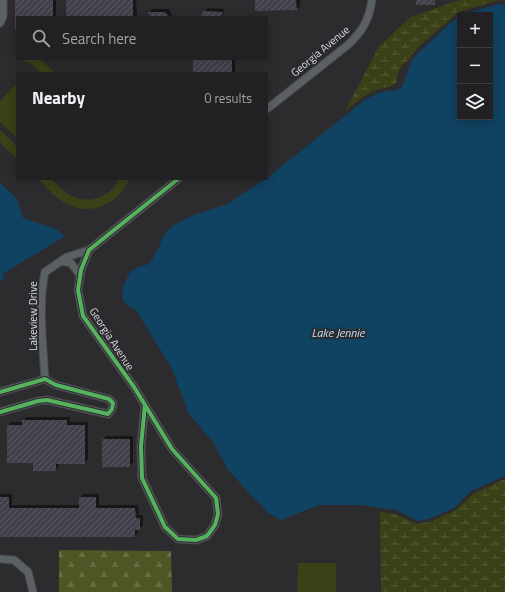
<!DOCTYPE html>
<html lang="en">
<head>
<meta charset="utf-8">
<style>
	:root { --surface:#212022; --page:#29282a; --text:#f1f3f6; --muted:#a2a3a5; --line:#3e3e40 }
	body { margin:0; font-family:"Titillium Web",sans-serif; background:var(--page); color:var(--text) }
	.controls { position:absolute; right:12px; top:12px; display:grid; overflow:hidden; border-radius:0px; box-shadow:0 2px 10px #0003 }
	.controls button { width:36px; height:36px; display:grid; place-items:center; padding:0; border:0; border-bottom:1px solid var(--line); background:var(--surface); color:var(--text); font:20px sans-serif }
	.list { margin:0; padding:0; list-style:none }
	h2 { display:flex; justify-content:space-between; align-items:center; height:52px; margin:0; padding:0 16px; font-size:17px }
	h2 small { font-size:13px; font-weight:400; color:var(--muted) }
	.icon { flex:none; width:22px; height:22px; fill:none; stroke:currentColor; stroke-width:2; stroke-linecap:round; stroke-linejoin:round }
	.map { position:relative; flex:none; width:505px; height:592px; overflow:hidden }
	.search { position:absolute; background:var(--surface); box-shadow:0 2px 10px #0003; left:16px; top:16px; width:252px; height:44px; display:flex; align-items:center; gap:10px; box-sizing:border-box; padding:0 14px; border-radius:0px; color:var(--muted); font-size:15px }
	.panel { position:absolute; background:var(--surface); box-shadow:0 2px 10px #0003; left:16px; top:72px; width:252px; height:108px; border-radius:0px }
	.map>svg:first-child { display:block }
	.forest { fill:url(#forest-firs) }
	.wetland { fill:url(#wetland-marsh) }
	.garden { fill:#3c4017 }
	.water { fill:#104261; fill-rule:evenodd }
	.shadow { fill:#0007 }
	.building { fill:url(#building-hatch) }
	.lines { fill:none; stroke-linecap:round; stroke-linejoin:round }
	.street-casing { stroke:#484849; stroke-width:9 }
	.street { stroke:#5b6064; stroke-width:7 }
	.cycleway-casing { stroke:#2b2a2f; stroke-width:6 }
	.cycleway { stroke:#56b35d; stroke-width:4 }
	.labels { text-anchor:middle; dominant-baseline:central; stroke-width:4; stroke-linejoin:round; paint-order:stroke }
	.street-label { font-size:11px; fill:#dcdbde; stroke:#2b2a2f }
	.water-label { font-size:12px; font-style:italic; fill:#c4e1f8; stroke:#2b2a2f }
</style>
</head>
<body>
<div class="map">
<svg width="505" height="592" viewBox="0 0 505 592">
	<defs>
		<pattern id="forest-firs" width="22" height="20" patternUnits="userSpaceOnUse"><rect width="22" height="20" fill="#4f5524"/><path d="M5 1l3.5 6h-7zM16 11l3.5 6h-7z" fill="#686d43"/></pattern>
		<pattern id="wetland-marsh" width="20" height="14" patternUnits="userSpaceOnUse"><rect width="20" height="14" fill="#3c4017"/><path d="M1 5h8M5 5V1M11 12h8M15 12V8" fill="none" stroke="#585b38"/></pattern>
		<pattern id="building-hatch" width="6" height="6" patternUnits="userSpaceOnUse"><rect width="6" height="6" fill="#43404b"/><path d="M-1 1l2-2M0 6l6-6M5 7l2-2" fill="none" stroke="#5e5b64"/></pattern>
	</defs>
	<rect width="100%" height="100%" fill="#2c2b2e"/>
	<polygon class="forest" points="59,550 171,551 172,592 59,592"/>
	<g class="wetland">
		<path d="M460,0H505V1L499,0L459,12L424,42L413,53L409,60L404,63L398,72L396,83C389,89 381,87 372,92C362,97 354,104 345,111L379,46L411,17Z"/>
		<polygon points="502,480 505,480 505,592 381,592 380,512 394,514 417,524 430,522 456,510 473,494"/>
	</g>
	<g class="garden">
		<polygon points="19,59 40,59 55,73 41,73 32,64"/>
		<polygon points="17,83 17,138 0,122 0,101"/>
		<polygon points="0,130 17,146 17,159 0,143"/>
		<path d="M38,179H51C57,184 62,190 68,194C86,206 110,198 119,179H129C119,205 88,218 63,202C54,196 46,187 38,179Z"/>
		<polygon points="298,563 336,563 336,592 297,592"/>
	</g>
	<g class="water">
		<path d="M499,4H505V476L471,491L454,508L429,519L418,521L396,510L360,505H319L281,520L267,512L228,470L213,442L189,414L171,367L145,325L136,310L125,304L122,297L124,284L130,272L138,267L149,264L159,248L162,238L168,230L176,224L191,216L227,204L265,179H267V178L366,99L381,92L396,90L402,87L411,62L415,56L444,29L460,15ZM460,15H490V117H460Z"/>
		<polygon points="0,183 17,199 23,218 56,229 65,236 3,274 3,280 0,282"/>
	</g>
	<g class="shadow">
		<polygon points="16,0 56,0 56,17 17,17 17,29"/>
		<polygon points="67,0 136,0 137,17 67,17"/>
		<polygon points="256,0 300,0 300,6 296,9"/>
		<polygon points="208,8 225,9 221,17 201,17"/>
		<polygon points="152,9 169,9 173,17 151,17 149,13"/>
		<rect x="194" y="59" width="41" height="14"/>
		<polygon points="26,417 70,417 70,422 88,422 88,459 85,463 59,463 59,467 56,470 34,462 8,426 11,422 23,422"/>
		<polygon points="106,436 133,436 133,463 129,466 103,440"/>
		<polygon points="0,494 12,494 12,505 80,505 80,497 84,494 99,494 99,505 138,505 139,515 143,515 143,526 138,529 138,532 135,536 0,536"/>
	</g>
	<g class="building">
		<polygon points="15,0 53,0 53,17 17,17 17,30 15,30"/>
		<rect x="66" y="0" width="67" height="17"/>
		<polygon points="255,0 296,0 297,10 255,11"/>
		<rect x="416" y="0" width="19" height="5"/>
		<polygon points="204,11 223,12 220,17 200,17"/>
		<polygon points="148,12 165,12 169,17 150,17"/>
		<rect x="193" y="59" width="39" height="14"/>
		<polygon points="22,420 67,420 67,425 85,425 85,464 56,464 56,471 33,471 33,463 7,463 7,425 22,425"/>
		<rect x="102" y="439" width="28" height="28"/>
		<polygon points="0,497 9,497 9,508 79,508 79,497 96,497 96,508 135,508 136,518 140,518 140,530 135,530 135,537 0,537"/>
	</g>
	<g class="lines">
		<g class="street-casing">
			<g id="street">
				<polyline points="0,23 3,16 3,0"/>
				<path d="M267,109L349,44C363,30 369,20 372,0"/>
				<polyline points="61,261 71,263 80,275"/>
				<path d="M45,379C43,347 38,303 45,272L67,257L89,250"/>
				<polyline points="0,392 45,379 56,385 109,399 113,403 112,409 108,414 47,400 38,401 0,412"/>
				<polyline points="145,405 141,446 142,478 165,527 178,539 196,540 207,536 215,525 218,514 216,498 172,449 145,405 134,387 83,316 78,290 81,270 89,250 178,179"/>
				<polyline points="0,559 14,560 28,572 33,592"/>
			</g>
		</g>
		<use href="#street" class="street"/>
		<g class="cycleway-casing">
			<g id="cycleway">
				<polyline points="0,392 45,379 56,385 109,399 113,403 112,409 108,414 47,400 38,401 0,412"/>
				<polyline points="145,405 141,446 142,478 165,527 178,539 196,540 207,536 215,525 218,514 216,498 172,449 145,405 134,387 83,316 78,290 81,270 89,250 178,179"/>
			</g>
		</g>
		<use href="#cycleway" class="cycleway"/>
	</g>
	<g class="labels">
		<g class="street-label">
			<text transform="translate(320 51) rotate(-40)">Georgia Avenue</text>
			<text transform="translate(33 316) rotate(-90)">Lakeview Drive</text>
			<text transform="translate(112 339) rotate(57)">Georgia Avenue</text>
		</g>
		<g class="water-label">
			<text x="338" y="332">Lake Jennie</text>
		</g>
	</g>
</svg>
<div class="controls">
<button>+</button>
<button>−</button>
<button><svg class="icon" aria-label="layers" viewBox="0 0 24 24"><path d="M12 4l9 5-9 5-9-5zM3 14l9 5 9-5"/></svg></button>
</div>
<div class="search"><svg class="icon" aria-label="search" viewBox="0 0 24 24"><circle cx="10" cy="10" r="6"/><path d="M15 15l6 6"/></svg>Search here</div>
<section class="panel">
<h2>Nearby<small>0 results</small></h2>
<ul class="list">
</ul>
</section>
</div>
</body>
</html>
